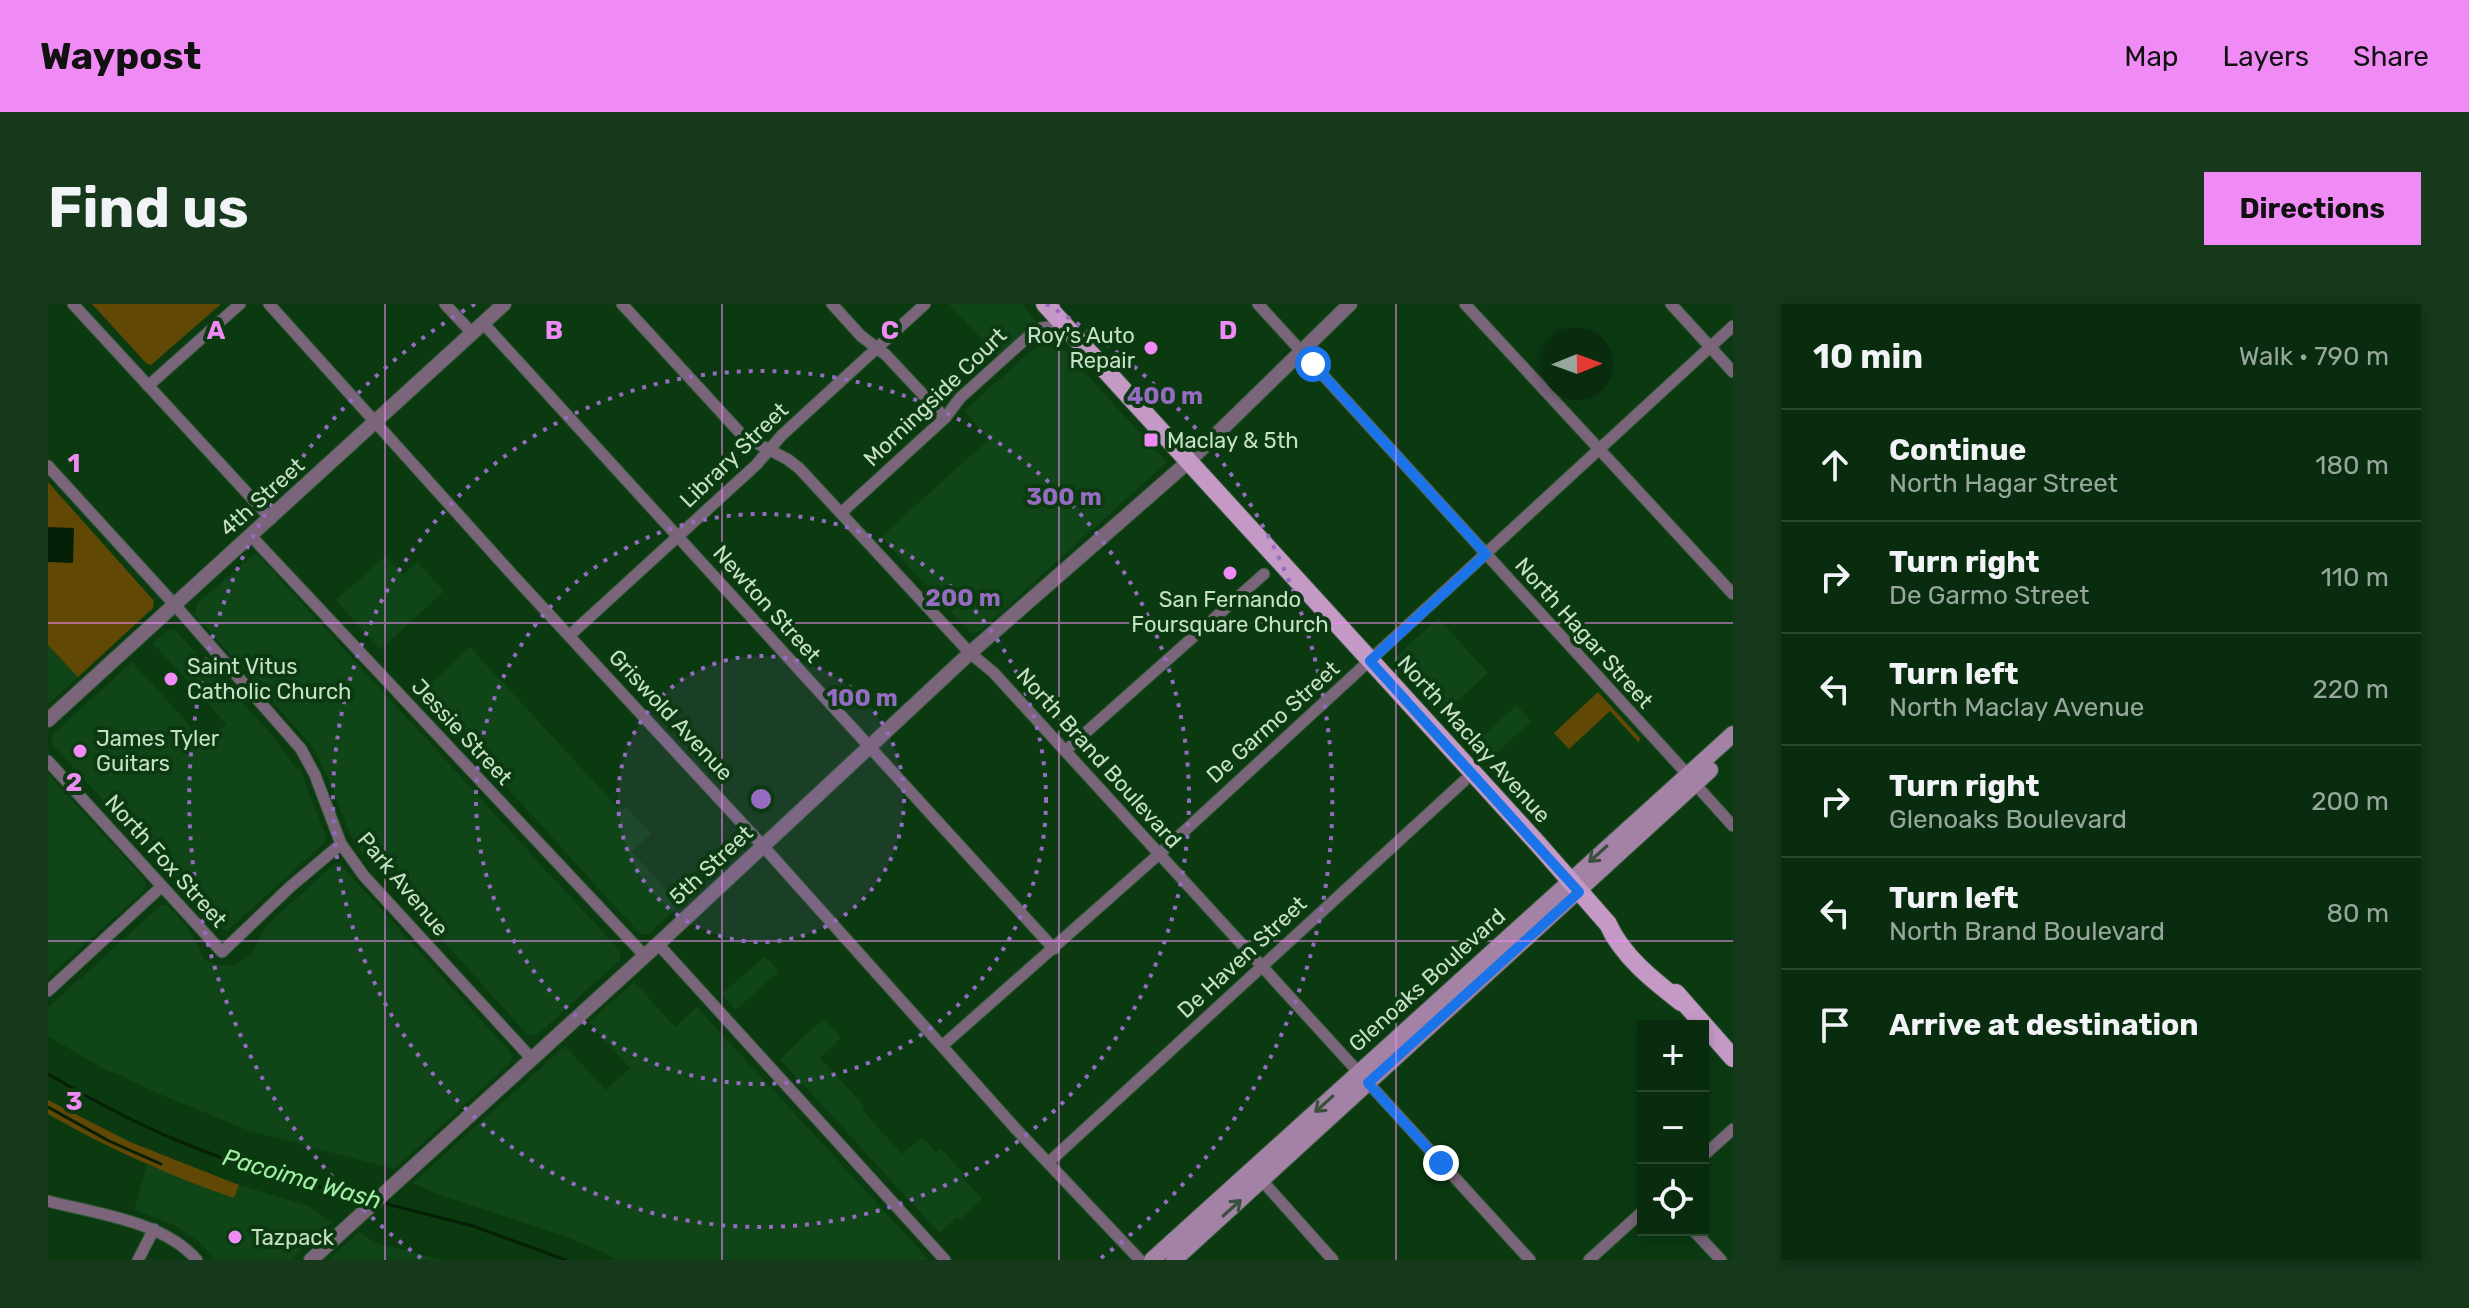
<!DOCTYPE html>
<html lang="en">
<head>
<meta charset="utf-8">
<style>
	:root { --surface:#082c0d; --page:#16381b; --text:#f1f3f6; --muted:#98a79d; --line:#29482e; --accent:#f08bf6 }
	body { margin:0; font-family:Rubik,sans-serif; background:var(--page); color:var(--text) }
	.controls { position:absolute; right:24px; bottom:24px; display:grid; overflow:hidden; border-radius:0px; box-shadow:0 4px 12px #0003 }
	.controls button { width:72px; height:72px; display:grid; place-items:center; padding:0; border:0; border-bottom:2px solid var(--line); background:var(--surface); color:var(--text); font:40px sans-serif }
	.compass { position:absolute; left:1493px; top:24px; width:72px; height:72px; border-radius:50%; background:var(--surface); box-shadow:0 4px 12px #0003; rotate:89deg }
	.stop { position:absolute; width:24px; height:24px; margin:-18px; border:6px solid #1a73e8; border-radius:50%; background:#fff }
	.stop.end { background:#1a73e8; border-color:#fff; box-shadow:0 2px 8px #0008 }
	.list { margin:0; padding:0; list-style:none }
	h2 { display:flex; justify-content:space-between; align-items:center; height:104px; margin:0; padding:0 32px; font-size:34px }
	h2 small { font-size:26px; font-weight:400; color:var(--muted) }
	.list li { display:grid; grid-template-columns:52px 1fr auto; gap:24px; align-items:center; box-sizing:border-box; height:112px; padding:0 32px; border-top:2px solid var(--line) }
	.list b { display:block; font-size:30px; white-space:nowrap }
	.list p { margin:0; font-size:26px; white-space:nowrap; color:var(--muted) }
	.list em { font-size:26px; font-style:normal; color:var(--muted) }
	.icon { flex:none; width:44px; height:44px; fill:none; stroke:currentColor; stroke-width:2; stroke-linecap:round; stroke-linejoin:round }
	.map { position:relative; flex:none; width:1685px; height:956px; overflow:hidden; border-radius:0px }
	header { display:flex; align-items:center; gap:48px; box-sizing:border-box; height:112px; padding:0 40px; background:var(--accent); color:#111 }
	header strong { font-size:38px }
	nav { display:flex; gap:44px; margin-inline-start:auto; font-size:28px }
	.intro { display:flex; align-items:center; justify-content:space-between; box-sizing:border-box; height:192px; padding:0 48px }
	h1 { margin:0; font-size:56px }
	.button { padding:20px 36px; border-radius:0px; background:var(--accent); color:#111; font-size:28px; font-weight:700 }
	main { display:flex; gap:48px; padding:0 48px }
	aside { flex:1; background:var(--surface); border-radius:0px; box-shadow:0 4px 12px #0003 }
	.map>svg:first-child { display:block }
	.built { fill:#0f4517 }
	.green { fill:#614805 }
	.water { fill:#052007 }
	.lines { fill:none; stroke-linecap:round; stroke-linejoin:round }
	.stream { stroke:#052007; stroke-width:3 }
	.minor-casing { stroke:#2d5832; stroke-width:13 }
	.tertiary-casing { stroke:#2d5832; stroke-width:16 }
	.secondary-casing { stroke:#2d5832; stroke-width:18 }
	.primary-casing { stroke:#2d5832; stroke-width:20 }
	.minor { stroke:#7a657b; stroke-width:11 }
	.tertiary { stroke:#7a657b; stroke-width:14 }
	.secondary { stroke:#a482a5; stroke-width:16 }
	.primary { stroke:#c499c6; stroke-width:18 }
	.oneway { stroke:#39503d }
	.route { stroke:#1a73e8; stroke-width:10 }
	.grid { fill:none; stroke:#f08bf6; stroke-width:2; stroke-opacity:0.55 }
	.ring { fill:none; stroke:#966bc2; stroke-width:4; stroke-dasharray:4 8 }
	.poi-dot { fill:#f08bf6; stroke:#0b3a11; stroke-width:3 }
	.labels { text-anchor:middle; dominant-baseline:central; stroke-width:8; stroke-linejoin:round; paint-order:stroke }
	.poi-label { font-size:22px; fill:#c7e0c7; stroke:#0b3a11; text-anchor:start }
	.street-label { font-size:22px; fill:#c7e0c7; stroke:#0b3a11 }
	.water-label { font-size:24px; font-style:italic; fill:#a2eea5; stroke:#0b3a11 }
	.grid-label { font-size:26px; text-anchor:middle; font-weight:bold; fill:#f08bf6; stroke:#0b3a11; stroke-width:8; stroke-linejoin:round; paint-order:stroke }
	.centre { fill:#966bc2; stroke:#0b3a11; stroke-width:4 }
	.ring-label { font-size:24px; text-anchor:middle; font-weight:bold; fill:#966bc2; stroke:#0b3a11; stroke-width:8; stroke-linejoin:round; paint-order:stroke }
</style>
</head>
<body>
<header>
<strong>Waypost</strong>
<nav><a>Map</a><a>Layers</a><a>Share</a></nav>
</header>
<div class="intro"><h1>Find us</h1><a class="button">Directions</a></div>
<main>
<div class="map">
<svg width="1685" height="956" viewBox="0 0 1685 956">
	<rect width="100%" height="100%" fill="#0b3a11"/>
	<g class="built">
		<polygon points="901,0 975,0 988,18 950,53"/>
		<polygon points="1000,32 1004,33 1119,158 932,327 923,329 833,233 941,135 916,107"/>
		<polygon points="206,250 210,251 572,647 572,656 488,732 479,730 323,557 320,558 300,526 281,475 264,442 147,311 149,299"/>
		<polygon points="338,252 355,271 369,258 396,287 332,346 288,296"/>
		<polygon points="1390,314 1440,369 1395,410 1345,356"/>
		<polygon points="126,325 224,431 248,464 251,463 278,532 276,539 179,627 171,624 3,439 6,429 84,358 157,438 178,420 105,339 119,327"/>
		<polygon points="0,341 30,373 0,400"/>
		<polygon points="422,343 573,507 578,503 603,530 584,548 632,601 600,630 592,630 373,389"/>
		<polygon points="1469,401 1483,417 1439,458 1424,442"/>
		<polygon points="0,470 96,575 98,581 95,588 0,673"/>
		<polygon points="290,560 294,562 462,748 464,753 460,761 346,865 202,827 109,789 63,767 61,768 0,732 0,704 112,602 119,601 138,621 157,656 168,661 186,661 203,651 217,623 285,561"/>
		<polygon points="717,652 731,667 688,706 674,690"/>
		<polygon points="586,678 627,723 649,703 881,956 572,956 514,931 388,890 365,879 517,742 558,786 582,764 541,718"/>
		<polygon points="775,715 793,734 772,754 816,802 813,805 854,850 874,833 888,849 893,845 916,870 914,873 934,895 912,915 909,913 891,929 732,755"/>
		<polygon points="99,861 186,894 191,881 261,902 283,919 243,956 167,956 152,939 126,921 86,906"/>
		<polygon points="312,928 326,938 393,956 280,956"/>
	</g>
	<g class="green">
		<polygon points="44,0 173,0 103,61 99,60"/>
		<polygon points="0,178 106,297 105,304 30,373 0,341"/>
		<polygon points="1550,388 1592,434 1591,439 1562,407 1521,445 1506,429"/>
		<path d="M0,796L82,838L191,881L186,894C122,872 59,844 0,810Z"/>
	</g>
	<polygon class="water" points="0,223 26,224 25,259 0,258"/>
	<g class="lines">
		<g class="stream">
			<path d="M0,770C41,794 82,817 126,835C188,862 255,879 320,896"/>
			<polyline points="0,803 61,837 113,860"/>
			<polyline points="335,899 425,922 518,956"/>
		</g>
		<g class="minor-casing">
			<g id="minor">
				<polyline points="25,0 223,215"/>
				<polyline points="221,0 462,268 715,542 968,825 1092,956"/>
				<polyline points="397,0 424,29"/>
				<polyline points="574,0 695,132 739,155 751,164 922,349 946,369 1482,956"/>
				<polyline points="784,0 813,32 838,51 897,114"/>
				<polyline points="1210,0 1640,471"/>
				<polyline points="1417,0 1685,290"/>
				<polyline points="1623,0 1685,68"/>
				<polyline points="435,19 1006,645"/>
				<polyline points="100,82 192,0"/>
				<polyline points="0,162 126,300 253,445 267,471 293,540 316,572 484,755"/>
				<polyline points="793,209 897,114 912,94 983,30 993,24 1017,21"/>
				<polyline points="204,233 596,651"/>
				<polyline points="522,331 708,161 734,131 877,0"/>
				<polyline points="1017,447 1216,270"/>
				<polyline points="0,457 174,648 242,583 293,540"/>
				<polyline points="1647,480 1685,522"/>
				<polyline points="610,640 897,956"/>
				<polyline points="0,687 113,583"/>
				<polyline points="894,742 1119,543 1685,22"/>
				<polyline points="1655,852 1685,825"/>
				<polyline points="1000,859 1416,477"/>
				<polyline points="1210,872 1285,956"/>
				<path d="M0,897C49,910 115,917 149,956"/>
				<polyline points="1645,926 1673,956"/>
				<polyline points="90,956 106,925"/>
				<polyline points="1541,956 1595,907"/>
			</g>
		</g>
		<g class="tertiary-casing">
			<g id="tertiary">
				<polyline points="0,416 456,0"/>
				<polyline points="263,956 610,640 922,349 1140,158 1302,0"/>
			</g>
		</g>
		<g class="secondary-casing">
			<g id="secondary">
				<polyline points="1104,956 1685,430"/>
				<polyline points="1126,956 1662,466"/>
			</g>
		</g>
		<g class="primary-casing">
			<g id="primary">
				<path d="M997,0L1490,540L1560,620C1574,652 1606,677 1633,698"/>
				<polyline points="1628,689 1685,754"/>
			</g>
		</g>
		<use href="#minor" class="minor"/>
		<use href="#tertiary" class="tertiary"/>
		<use href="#secondary" class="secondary"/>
		<use href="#primary" class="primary"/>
	</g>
	<defs><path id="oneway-shaft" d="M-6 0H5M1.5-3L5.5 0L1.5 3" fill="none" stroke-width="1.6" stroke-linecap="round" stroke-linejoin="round" transform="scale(2)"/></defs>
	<g class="oneway">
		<use href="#oneway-shaft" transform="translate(1550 550) rotate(138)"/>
		<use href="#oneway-shaft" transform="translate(1276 800) rotate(138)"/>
		<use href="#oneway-shaft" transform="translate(1184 904) rotate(-42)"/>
	</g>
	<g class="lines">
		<polyline class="route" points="1265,60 1438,250 1322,357 1531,588 1320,779 1393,859"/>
	</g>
	<path class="grid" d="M337,0V956M674,0V956M1011,0V956M1348,0V956M0,319H1685M0,637H1685"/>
	<circle cx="713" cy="495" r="143" fill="#966bc2" fill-opacity=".12"/>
	<g class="ring">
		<circle cx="713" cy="495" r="143"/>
		<circle cx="713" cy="495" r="285"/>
		<circle cx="713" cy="495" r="428"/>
		<path d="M373 954A571 571 0 0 1 427 0M998 0A571 571 0 0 1 1053 954"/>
	</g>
	<g class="poi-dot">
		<circle cx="1103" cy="44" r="8"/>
		<rect x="1095" y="128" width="16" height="16" rx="4"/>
		<circle cx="1182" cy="269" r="8"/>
		<circle cx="123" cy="375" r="8"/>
		<circle cx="32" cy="447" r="8"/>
		<circle cx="187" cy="933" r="8"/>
	</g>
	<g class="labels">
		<g class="poi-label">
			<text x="1087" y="31" text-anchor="end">Roy's Auto<tspan x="1087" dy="25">Repair</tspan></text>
			<text x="1119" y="136">Maclay &amp; 5th</text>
			<text x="1182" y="295" text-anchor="middle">San Fernando<tspan x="1182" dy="25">Foursquare Church</tspan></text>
			<text x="139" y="362">Saint Vitus<tspan x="139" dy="25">Catholic Church</tspan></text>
			<text x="48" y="434">James Tyler<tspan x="48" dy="25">Guitars</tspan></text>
			<text x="203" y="933">Tazpack</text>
		</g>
		<g class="street-label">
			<text transform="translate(887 93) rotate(-44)">Morningside Court</text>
			<text transform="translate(686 151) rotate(-44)">Library Street</text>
			<text transform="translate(214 193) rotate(-42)">4th Street</text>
			<text transform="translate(719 300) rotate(48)">Newton Street</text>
			<text transform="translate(1536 329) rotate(48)">North Hagar Street</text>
			<text transform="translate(623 411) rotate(47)">Griswold Avenue</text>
			<text transform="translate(1225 418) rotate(-42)">De Garmo Street</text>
			<text transform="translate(414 428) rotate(47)">Jessie Street</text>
			<text transform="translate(1426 435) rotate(48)">North Maclay Avenue</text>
			<text transform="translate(1051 454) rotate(48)">North Brand Boulevard</text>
			<text transform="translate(118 557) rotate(48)">North Fox Street</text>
			<text transform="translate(663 561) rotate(-43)">5th Street</text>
			<text transform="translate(355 580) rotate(50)">Park Avenue</text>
			<text transform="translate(1194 653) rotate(-43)">De Haven Street</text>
			<text transform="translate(1379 676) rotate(-42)">Glenoaks Boulevard</text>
		</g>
		<g class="water-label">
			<text transform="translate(254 875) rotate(16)">Pacoima Wash</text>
		</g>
	</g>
	<g class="grid-label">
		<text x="168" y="35">A</text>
		<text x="506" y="35">B</text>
		<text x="842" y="35">C</text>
		<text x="1180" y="35">D</text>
		<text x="26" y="168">1</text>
		<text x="26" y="487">2</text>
		<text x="26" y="806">3</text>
	</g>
	<circle cx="713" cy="495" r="12" class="centre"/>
	<g class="ring-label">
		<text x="1117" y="100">400 m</text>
		<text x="1016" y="201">300 m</text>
		<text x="915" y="302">200 m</text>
		<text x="814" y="402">100 m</text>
	</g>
</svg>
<div class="controls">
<button>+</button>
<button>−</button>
<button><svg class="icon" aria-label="locate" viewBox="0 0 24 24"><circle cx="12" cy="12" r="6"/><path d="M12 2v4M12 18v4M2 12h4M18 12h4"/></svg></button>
</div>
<svg class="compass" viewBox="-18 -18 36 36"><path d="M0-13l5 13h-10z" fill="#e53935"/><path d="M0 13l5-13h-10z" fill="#98a79d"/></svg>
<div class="stop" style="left:1265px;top:60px"></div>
<div class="stop end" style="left:1393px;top:859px"></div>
</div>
<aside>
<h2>10 min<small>Walk · 790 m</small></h2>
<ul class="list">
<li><svg class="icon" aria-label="ahead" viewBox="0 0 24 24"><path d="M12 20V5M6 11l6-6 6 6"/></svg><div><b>Continue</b><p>North Hagar Street</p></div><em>180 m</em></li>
<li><svg class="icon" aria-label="right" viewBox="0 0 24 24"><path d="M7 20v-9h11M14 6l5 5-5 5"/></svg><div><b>Turn right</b><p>De Garmo Street</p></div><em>110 m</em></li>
<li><svg class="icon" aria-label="left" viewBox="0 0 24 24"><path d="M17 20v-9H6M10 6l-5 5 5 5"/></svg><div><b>Turn left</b><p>North Maclay Avenue</p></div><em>220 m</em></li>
<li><svg class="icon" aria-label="right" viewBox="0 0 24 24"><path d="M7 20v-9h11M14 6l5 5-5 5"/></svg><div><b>Turn right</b><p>Glenoaks Boulevard</p></div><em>200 m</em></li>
<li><svg class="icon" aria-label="left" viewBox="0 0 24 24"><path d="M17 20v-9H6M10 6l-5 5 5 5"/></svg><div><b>Turn left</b><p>North Brand Boulevard</p></div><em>80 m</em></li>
<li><svg class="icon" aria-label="arrive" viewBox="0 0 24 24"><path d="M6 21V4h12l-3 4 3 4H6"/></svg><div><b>Arrive at destination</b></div></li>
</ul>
</aside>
</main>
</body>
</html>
